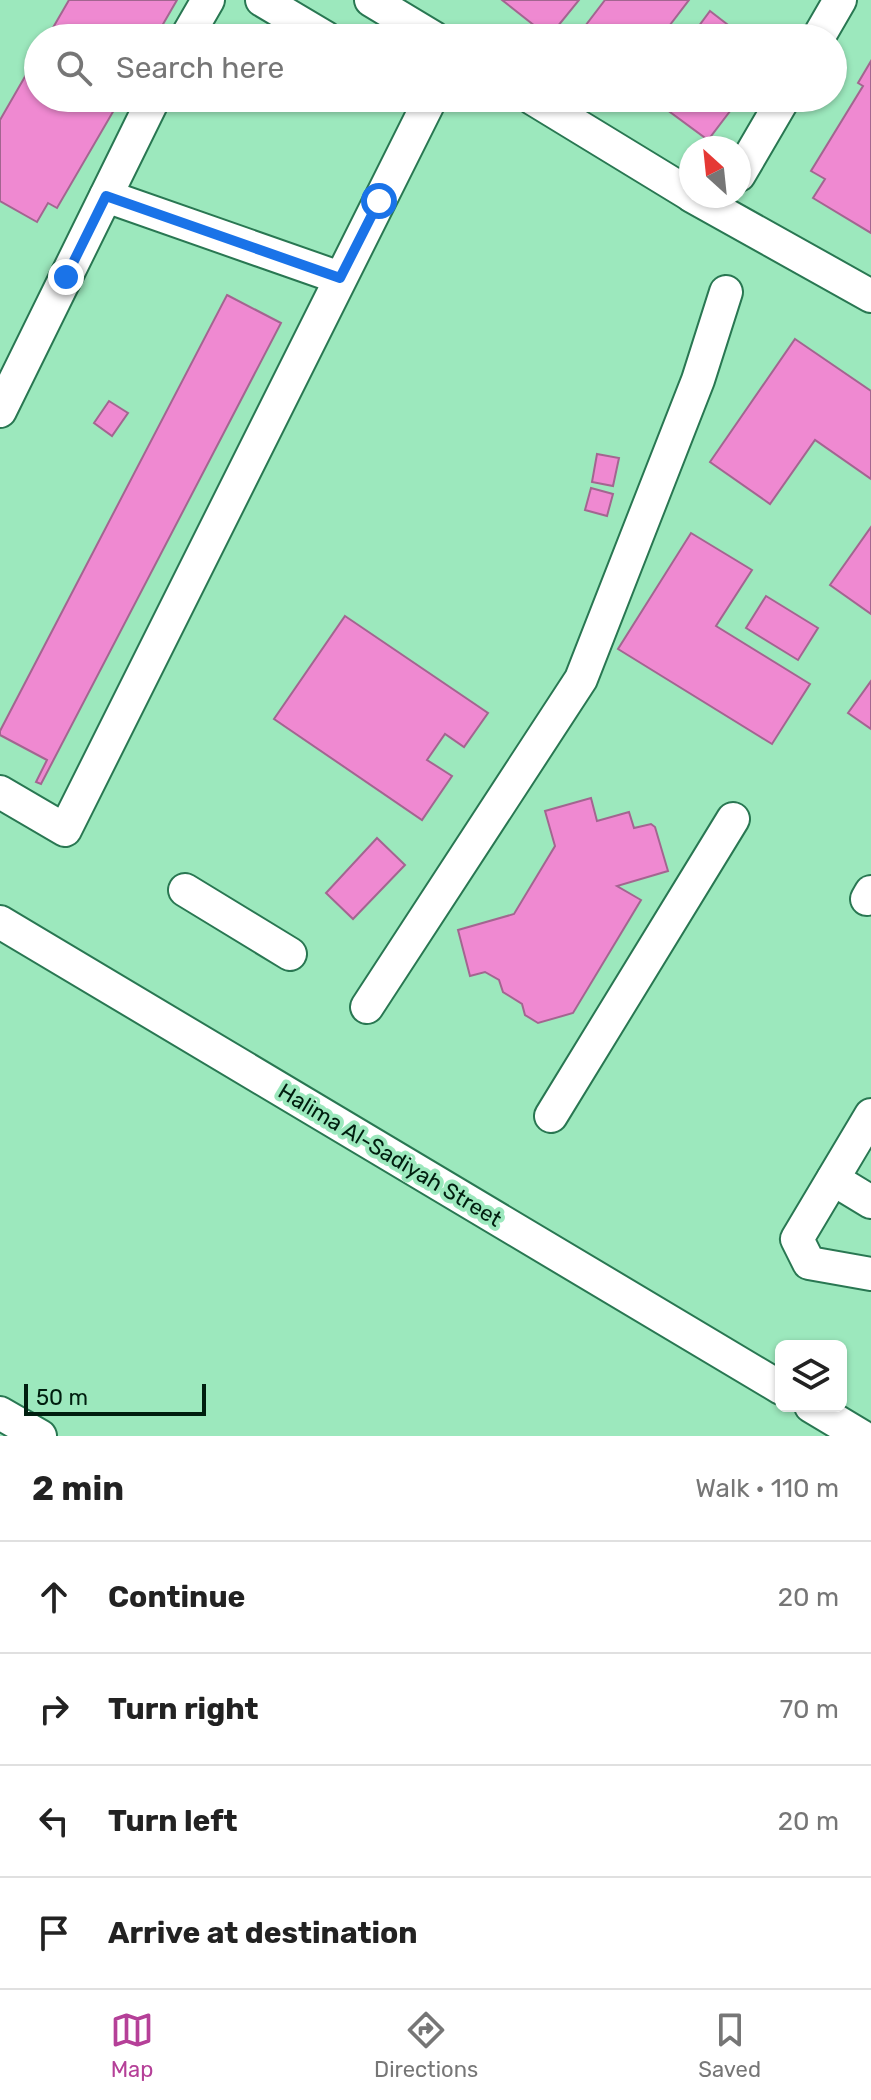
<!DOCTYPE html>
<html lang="en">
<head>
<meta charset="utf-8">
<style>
	:root { --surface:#fff; --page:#f2f2f2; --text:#222; --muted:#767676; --line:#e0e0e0; --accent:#b54098 }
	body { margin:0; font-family:Rubik,sans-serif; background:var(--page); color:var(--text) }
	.controls { position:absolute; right:24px; bottom:24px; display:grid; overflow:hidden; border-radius:12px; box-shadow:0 2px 6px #0004 }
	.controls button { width:72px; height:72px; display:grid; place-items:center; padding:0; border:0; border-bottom:2px solid var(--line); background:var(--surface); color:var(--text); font:40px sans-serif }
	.compass { position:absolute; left:679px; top:136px; width:72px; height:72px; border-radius:50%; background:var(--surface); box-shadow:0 2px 6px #0004; rotate:333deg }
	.scale { position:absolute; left:24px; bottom:20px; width:182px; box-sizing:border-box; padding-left:8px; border:4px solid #001e0f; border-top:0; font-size:22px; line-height:28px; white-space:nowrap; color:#001e0f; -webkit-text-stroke:6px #9ce8bd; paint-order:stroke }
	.stop { position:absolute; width:24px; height:24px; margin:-18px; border:6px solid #1a73e8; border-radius:50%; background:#fff }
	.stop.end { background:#1a73e8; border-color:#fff; box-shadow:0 2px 8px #0008 }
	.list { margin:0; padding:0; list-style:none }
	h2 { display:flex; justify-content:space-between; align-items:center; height:104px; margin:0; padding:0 32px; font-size:34px }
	h2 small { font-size:26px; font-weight:400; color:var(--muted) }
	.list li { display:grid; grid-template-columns:52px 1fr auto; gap:24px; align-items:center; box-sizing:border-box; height:112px; padding:0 32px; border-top:2px solid var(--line) }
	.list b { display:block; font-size:30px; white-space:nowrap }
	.list em { font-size:26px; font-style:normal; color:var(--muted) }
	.icon { flex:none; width:44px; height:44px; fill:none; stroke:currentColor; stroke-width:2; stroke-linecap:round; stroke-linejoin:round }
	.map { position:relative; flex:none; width:871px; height:1436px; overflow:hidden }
	.search { position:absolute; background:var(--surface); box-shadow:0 2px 6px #0004; left:24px; right:24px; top:24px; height:88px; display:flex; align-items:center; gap:20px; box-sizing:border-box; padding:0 28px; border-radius:44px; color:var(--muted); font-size:30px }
	.sheet { height:552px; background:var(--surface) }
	nav { display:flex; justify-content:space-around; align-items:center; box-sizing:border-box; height:112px; border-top:2px solid var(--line); background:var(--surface); font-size:22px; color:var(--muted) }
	nav a { display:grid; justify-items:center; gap:4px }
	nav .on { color:var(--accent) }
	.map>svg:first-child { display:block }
	.building { fill:#ef89d1; stroke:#a36590; stroke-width:2 }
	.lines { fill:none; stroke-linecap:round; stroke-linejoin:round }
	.minor-casing { stroke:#297752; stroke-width:36 }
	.minor { stroke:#fff; stroke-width:32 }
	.route { stroke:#1a73e8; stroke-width:10 }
	.labels { text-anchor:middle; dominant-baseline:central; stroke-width:8; stroke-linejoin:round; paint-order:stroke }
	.street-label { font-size:22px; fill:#001e0f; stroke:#9ce8bd }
</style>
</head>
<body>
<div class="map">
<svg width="871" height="1436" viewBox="0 0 871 1436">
	<rect width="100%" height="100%" fill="#9ce8bd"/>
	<g class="building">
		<polygon points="69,0 177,0 155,38 47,38"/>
		<polygon points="502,0 579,0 549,37"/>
		<polygon points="605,0 689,0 660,38 576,38"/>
		<polygon points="710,11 745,38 690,38"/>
		<polygon points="38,54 38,98 121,98 57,208 48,203 37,222 0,201 0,120"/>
		<polygon points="871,61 871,233 813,198 825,179 811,171 863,86 858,83"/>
		<polygon points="651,98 740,98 708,140"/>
		<polygon points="227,295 281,323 41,784 36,782 47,760 0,735 0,731"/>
		<polygon points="795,339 871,391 871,479 815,440 770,504 710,462"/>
		<polygon points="109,401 128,413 112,436 94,423"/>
		<polygon points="597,454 619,458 613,486 592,482"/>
		<polygon points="591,488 613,494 607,516 585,510"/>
		<polygon points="871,527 871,614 830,585"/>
		<polygon points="691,533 752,570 716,626 810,684 772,744 618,649"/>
		<polygon points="766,596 818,628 798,660 746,628"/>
		<polygon points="345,616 488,713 464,747 445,734 427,760 452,776 422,820 274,719"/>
		<polygon points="871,681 871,729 848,713"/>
		<polygon points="591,798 597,821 629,812 634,828 651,824 655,827 668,871 617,886 641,900 573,1013 538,1023 525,1015 522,1004 503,992 499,980 485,972 470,976 458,930 514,914 555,846 545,811"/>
		<polygon points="377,838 405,865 353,919 326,893"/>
	</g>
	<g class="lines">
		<g class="minor-casing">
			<g id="minor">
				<polyline points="262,0 326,38"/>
				<polyline points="371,0 434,38"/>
				<polyline points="186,38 208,0"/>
				<polyline points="818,38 840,0"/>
				<polyline points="532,98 691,195"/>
				<polyline points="739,175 784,98"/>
				<polyline points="106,196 340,278"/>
				<polyline points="692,196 871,296"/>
				<polyline points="0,411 154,98"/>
				<polyline points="0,792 65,830 430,100 426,98"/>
				<polyline points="185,890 290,954"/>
				<polyline points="867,899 871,892"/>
				<polyline points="0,922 781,1388"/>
				<polyline points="367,1007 581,679 698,380 726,292"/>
				<polyline points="871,1115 797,1239 809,1263 871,1274"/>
				<polyline points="551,1116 733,819"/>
				<polyline points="833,1179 871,1202"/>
				<polyline points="811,1406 861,1436"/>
				<polyline points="0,1413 40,1436"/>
			</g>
		</g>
		<use href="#minor" class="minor"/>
	</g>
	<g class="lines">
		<polyline class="route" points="66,277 106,196 340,278 379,201"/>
	</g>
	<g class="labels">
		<g class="street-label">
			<text transform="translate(390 1155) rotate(31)">Halima Al-Sadiyah Street</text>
		</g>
	</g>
</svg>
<div class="controls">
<button><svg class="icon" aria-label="layers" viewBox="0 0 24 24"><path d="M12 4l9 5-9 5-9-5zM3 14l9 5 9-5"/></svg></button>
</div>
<svg class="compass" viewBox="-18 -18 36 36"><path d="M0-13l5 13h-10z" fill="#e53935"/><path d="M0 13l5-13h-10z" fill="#767676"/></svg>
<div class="scale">50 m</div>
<div class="stop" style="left:379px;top:201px"></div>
<div class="stop end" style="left:66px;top:277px"></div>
<div class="search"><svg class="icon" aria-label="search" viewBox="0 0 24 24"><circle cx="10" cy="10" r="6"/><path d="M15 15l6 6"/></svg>Search here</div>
</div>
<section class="sheet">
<h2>2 min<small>Walk · 110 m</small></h2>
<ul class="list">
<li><svg class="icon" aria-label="ahead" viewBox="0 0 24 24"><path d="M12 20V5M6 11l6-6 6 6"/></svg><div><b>Continue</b></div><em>20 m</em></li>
<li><svg class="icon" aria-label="right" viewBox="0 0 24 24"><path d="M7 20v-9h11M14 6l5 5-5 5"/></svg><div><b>Turn right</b></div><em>70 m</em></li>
<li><svg class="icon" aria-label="left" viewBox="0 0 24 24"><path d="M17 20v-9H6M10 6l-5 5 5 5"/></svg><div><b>Turn left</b></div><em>20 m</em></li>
<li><svg class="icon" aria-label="arrive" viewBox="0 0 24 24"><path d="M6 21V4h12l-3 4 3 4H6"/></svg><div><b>Arrive at destination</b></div></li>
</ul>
</section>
<nav>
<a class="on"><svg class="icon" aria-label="map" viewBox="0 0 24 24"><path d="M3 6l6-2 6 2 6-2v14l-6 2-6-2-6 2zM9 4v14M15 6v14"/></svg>Map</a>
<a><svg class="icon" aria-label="directions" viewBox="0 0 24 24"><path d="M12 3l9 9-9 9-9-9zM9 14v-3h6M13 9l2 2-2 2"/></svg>Directions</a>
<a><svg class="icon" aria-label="saved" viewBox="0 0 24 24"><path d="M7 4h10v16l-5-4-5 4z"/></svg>Saved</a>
</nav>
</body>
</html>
